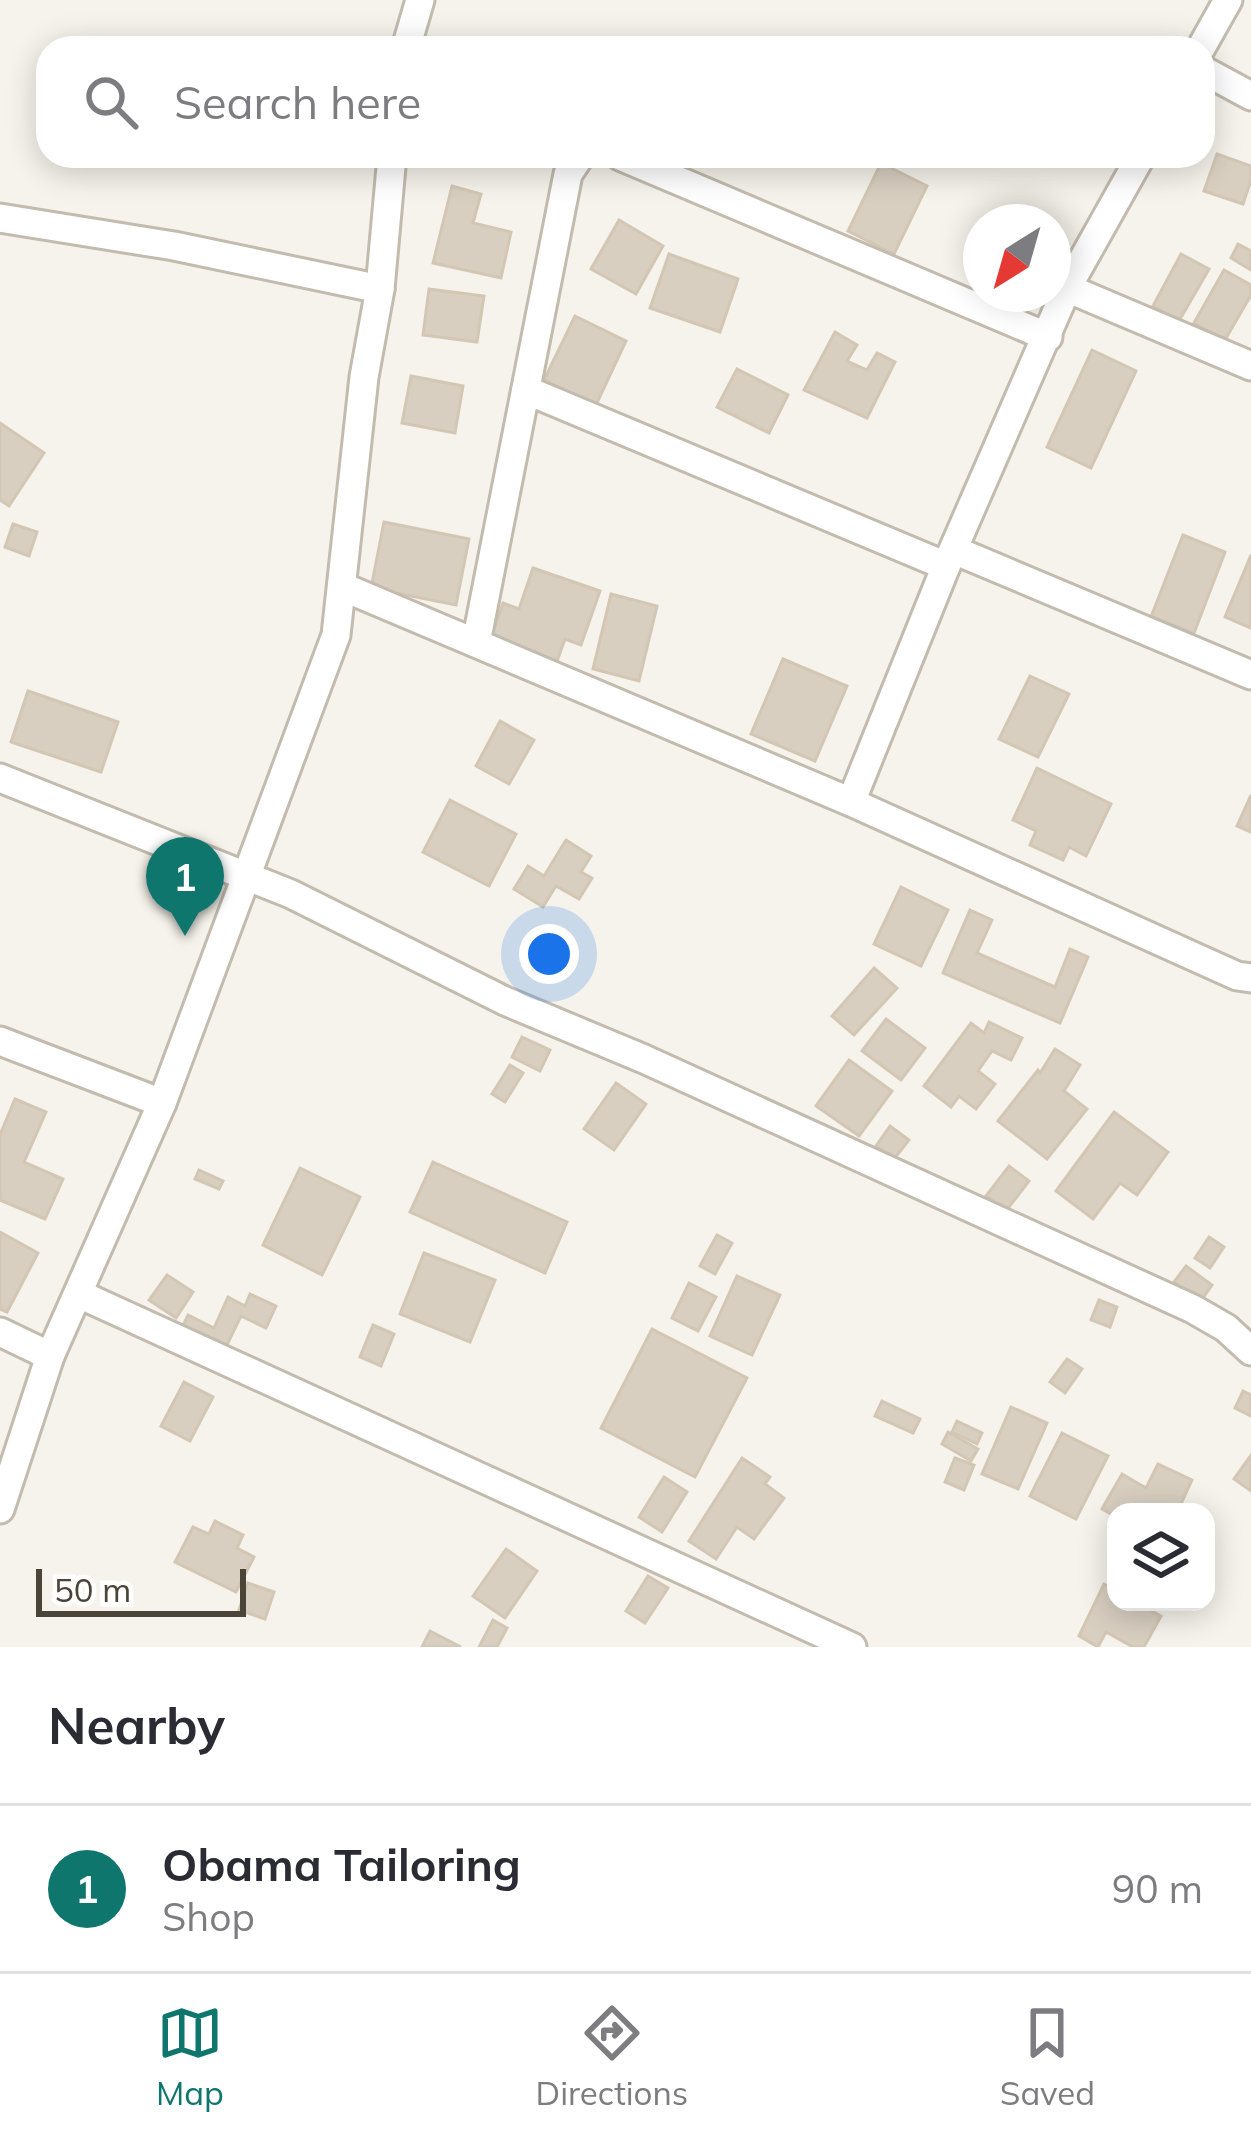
<!DOCTYPE html>
<html lang="en">
<head>
<meta charset="utf-8">
<style>
	:root { --surface:#fff; --page:#f7f7f7; --text:#2b2b33; --muted:#7c7c81; --line:#e1e1e2; --accent:#0f766e }
	body { margin:0; font-family:Mulish,sans-serif; background:var(--page); color:var(--text) }
	.controls { position:absolute; right:36px; bottom:36px; display:grid; overflow:hidden; border-radius:24px; box-shadow:0 6px 30px #0003 }
	.controls button { width:108px; height:108px; display:grid; place-items:center; padding:0; border:0; border-bottom:3px solid var(--line); background:var(--surface); color:var(--text); font:60px sans-serif }
	.compass { position:absolute; left:963px; top:204px; width:108px; height:108px; border-radius:50%; background:var(--surface); box-shadow:0 6px 30px #0003; rotate:217deg }
	.scale { position:absolute; left:36px; bottom:30px; width:210px; box-sizing:border-box; padding-left:12px; border:6px solid #4b4439; border-top:0; font-size:33px; line-height:42px; white-space:nowrap; color:#4b4439; -webkit-text-stroke:9px #fff; paint-order:stroke }
	.you { position:absolute; left:549px; top:954px; width:42px; height:42px; margin:-30px; border:9px solid #fff; border-radius:50%; background:#1a73e8; box-shadow:0 0 0 18px #1a73e833 }
	.badge { display:grid; place-items:center; width:78px; height:78px; border-radius:50%; background:var(--accent); color:#fff; font-size:39px; font-weight:700 }
	.pin { position:absolute; translate:-50% -99px; filter:drop-shadow(0 3px 6px #0008) }
	.pin::after { content:''; position:absolute; top:63px; width:42px; height:36px; background:inherit; clip-path:polygon(0 0,100% 0,50% 100%) }
	.list { margin:0; padding:0; list-style:none }
	h2 { display:flex; justify-content:space-between; align-items:center; height:156px; margin:0; padding:0 48px; font-size:51px }
	h2 small { font-size:39px; font-weight:400; color:var(--muted) }
	.list li { display:grid; grid-template-columns:78px 1fr auto; gap:36px; align-items:center; box-sizing:border-box; height:168px; padding:0 48px; border-top:3px solid var(--line) }
	.list b { display:block; font-size:45px; white-space:nowrap }
	.list p { margin:0; font-size:39px; white-space:nowrap; color:var(--muted) }
	.list em { font-size:39px; font-style:normal; color:var(--muted) }
	.icon { flex:none; width:66px; height:66px; fill:none; stroke:currentColor; stroke-width:2; stroke-linecap:round; stroke-linejoin:round }
	.map { position:relative; flex:none; width:1251px; height:1647px; overflow:hidden }
	.search { position:absolute; background:var(--surface); box-shadow:0 6px 30px #0003; left:36px; right:36px; top:36px; height:132px; display:flex; align-items:center; gap:30px; box-sizing:border-box; padding:0 42px; border-radius:36px; color:var(--muted); font-size:45px }
	.sheet { height:324px; background:var(--surface) }
	nav { display:flex; justify-content:space-around; align-items:center; box-sizing:border-box; height:168px; border-top:3px solid var(--line); background:var(--surface); font-size:33px; color:var(--muted) }
	nav a { display:grid; justify-items:center; gap:6px }
	nav .on { color:var(--accent) }
	.map>svg:first-child { display:block }
	.building { fill:#d8cfc1; stroke:#d3c7b4; stroke-width:3 }
	.lines { fill:none; stroke-linecap:round; stroke-linejoin:round }
	.minor-casing { stroke:#c2bbae; stroke-width:33 }
	.minor { stroke:#fff; stroke-width:27 }
</style>
</head>
<body>
<div class="map">
<svg width="1251" height="1647" viewBox="0 0 1251 1647">
	<rect width="100%" height="100%" fill="#f6f3ec"/>
	<g class="building">
		<polygon points="1217,154 1251,166 1251,180 1243,204 1204,191"/>
		<polygon points="881,163 927,186 894,254 848,231"/>
		<polygon points="452,186 481,194 473,223 511,232 501,278 433,263"/>
		<polygon points="619,220 663,246 636,294 591,269"/>
		<polygon points="1238,244 1251,251 1251,270 1231,258"/>
		<polygon points="669,254 738,279 720,332 650,308"/>
		<polygon points="1181,254 1209,269 1179,321 1153,306"/>
		<polygon points="1224,270 1251,285 1251,295 1225,340 1194,323"/>
		<polygon points="429,289 484,296 477,342 423,335"/>
		<polygon points="575,316 626,341 596,405 544,380"/>
		<polygon points="835,332 857,345 847,361 867,370 877,353 895,362 867,418 804,390"/>
		<polygon points="1092,350 1136,371 1091,468 1047,447"/>
		<polygon points="737,369 788,395 769,433 717,407"/>
		<polygon points="411,376 463,386 455,433 402,423"/>
		<polygon points="0,423 44,453 9,506 0,500"/>
		<polygon points="384,522 469,539 456,605 371,588"/>
		<polygon points="13,524 37,532 29,556 5,547"/>
		<polygon points="1183,535 1225,552 1194,633 1151,617"/>
		<polygon points="1251,555 1251,628 1225,617"/>
		<polygon points="533,568 600,591 581,645 565,639 557,661 491,638 503,603 519,609"/>
		<polygon points="611,594 657,606 639,681 593,669"/>
		<polygon points="783,659 847,686 815,761 751,734"/>
		<polygon points="1030,676 1069,694 1038,757 999,739"/>
		<polygon points="28,691 118,722 101,772 11,742"/>
		<polygon points="500,721 534,740 509,784 476,766"/>
		<polygon points="1037,768 1111,804 1086,856 1069,847 1063,860 1030,845 1036,831 1013,820"/>
		<polygon points="1251,795 1251,832 1237,826"/>
		<polygon points="450,800 516,834 489,886 423,852"/>
		<polygon points="566,840 591,856 581,872 592,878 579,899 556,886 543,907 514,889 528,866 544,876"/>
		<polygon points="901,887 948,910 921,966 874,944"/>
		<polygon points="970,910 992,920 977,953 1055,987 1070,949 1088,957 1060,1023 943,973"/>
		<polygon points="874,968 897,988 854,1035 832,1016"/>
		<polygon points="886,1019 925,1048 901,1080 862,1051"/>
		<polygon points="989,1022 1022,1038 1011,1060 992,1051 978,1071 995,1084 976,1109 959,1096 951,1107 924,1086 971,1023 984,1033"/>
		<polygon points="522,1037 550,1050 540,1071 512,1057"/>
		<polygon points="1055,1049 1080,1065 1064,1091 1087,1109 1047,1159 998,1121 1038,1070 1040,1073"/>
		<polygon points="849,1060 892,1091 859,1136 816,1106"/>
		<polygon points="510,1065 523,1073 505,1102 492,1094"/>
		<polygon points="616,1083 646,1104 614,1150 584,1129"/>
		<polygon points="15,1099 46,1112 24,1162 63,1179 45,1219 0,1200 0,1135"/>
		<polygon points="1114,1112 1168,1152 1137,1195 1120,1183 1093,1219 1056,1191"/>
		<polygon points="890,1126 909,1140 894,1159 876,1146"/>
		<polygon points="433,1162 567,1222 545,1273 410,1212"/>
		<polygon points="1009,1166 1029,1181 1006,1211 986,1196"/>
		<polygon points="300,1168 360,1197 322,1275 263,1245"/>
		<polygon points="199,1170 223,1181 219,1189 195,1179"/>
		<polygon points="0,1232 38,1253 7,1312 0,1309"/>
		<polygon points="717,1235 732,1243 715,1274 700,1266"/>
		<polygon points="1209,1237 1224,1247 1210,1268 1195,1258"/>
		<polygon points="424,1253 495,1280 470,1342 400,1314"/>
		<polygon points="1186,1266 1212,1285 1200,1302 1174,1282"/>
		<polygon points="167,1275 193,1292 176,1318 149,1300"/>
		<polygon points="737,1276 780,1295 752,1355 710,1336"/>
		<polygon points="689,1283 716,1297 698,1331 672,1318"/>
		<polygon points="250,1294 276,1306 266,1328 241,1316 224,1351 181,1330 188,1315 214,1328 228,1297 245,1306"/>
		<polygon points="1099,1300 1117,1307 1110,1327 1091,1320"/>
		<polygon points="373,1325 394,1334 381,1366 360,1357"/>
		<polygon points="652,1329 747,1378 695,1477 601,1428"/>
		<polygon points="1067,1359 1082,1369 1065,1393 1050,1382"/>
		<polygon points="184,1382 213,1397 190,1441 161,1426"/>
		<polygon points="1243,1391 1251,1395 1251,1416 1235,1408"/>
		<polygon points="882,1401 920,1419 913,1433 875,1416"/>
		<polygon points="1011,1407 1047,1423 1018,1489 982,1474"/>
		<polygon points="957,1421 982,1433 977,1444 952,1432"/>
		<polygon points="948,1432 978,1449 971,1461 942,1444"/>
		<polygon points="1062,1433 1108,1456 1076,1519 1030,1496"/>
		<polygon points="1251,1455 1251,1491 1234,1479"/>
		<polygon points="742,1458 770,1477 765,1484 784,1498 754,1539 737,1527 716,1559 689,1541"/>
		<polygon points="955,1458 974,1465 964,1490 945,1482"/>
		<polygon points="1158,1464 1192,1480 1179,1508 1187,1512 1116,1512 1116,1517 1102,1509 1122,1474 1146,1488"/>
		<polygon points="664,1477 687,1492 662,1532 639,1517"/>
		<polygon points="215,1521 243,1535 237,1548 254,1557 236,1592 175,1562 193,1527 209,1534"/>
		<polygon points="506,1549 537,1571 505,1618 473,1596"/>
		<polygon points="1116,1574 1116,1602 1136,1602 1161,1616 1144,1647 1133,1647 1106,1632 1098,1647 1079,1636 1104,1584 1108,1586"/>
		<polygon points="648,1576 668,1588 645,1623 626,1611"/>
		<polygon points="248,1583 274,1592 265,1619 239,1610"/>
		<polygon points="493,1620 507,1628 497,1647 479,1647"/>
		<polygon points="430,1631 461,1647 422,1647"/>
	</g>
	<g class="lines">
		<g class="minor-casing">
			<g id="minor">
				<polyline points="406,48 420,0"/>
				<polyline points="1201,48 1228,0"/>
				<polyline points="1203,70 1251,96"/>
				<polyline points="620,156 1048,337"/>
				<polyline points="0,218 174,246 380,289"/>
				<polyline points="1067,288 1251,366"/>
				<polyline points="526,390 946,566"/>
				<polyline points="954,550 1251,675"/>
				<polyline points="343,587 851,802 1237,976 1251,978"/>
				<polyline points="476,643 568,174 580,156"/>
				<polyline points="0,778 291,894 505,1001 644,1059 1193,1309 1226,1328 1251,1351"/>
				<polyline points="851,802 946,566 1067,288 1141,156"/>
				<polyline points="0,1041 162,1103"/>
				<polyline points="79,1294 852,1647"/>
				<polyline points="0,1332 50,1356"/>
				<polyline points="0,1509 50,1356 162,1103 336,635 364,377 380,289 392,156"/>
			</g>
		</g>
		<use href="#minor" class="minor"/>
	</g>
</svg>
<div class="controls">
<button><svg class="icon" aria-label="layers" viewBox="0 0 24 24"><path d="M12 4l9 5-9 5-9-5zM3 14l9 5 9-5"/></svg></button>
</div>
<svg class="compass" viewBox="-18 -18 36 36"><path d="M0-13l5 13h-10z" fill="#e53935"/><path d="M0 13l5-13h-10z" fill="#7c7c81"/></svg>
<div class="scale">50 m</div>
<div class="you"></div>
<div class="pin badge" style="left:185px;top:936px">1</div>
<div class="search"><svg class="icon" aria-label="search" viewBox="0 0 24 24"><circle cx="10" cy="10" r="6"/><path d="M15 15l6 6"/></svg>Search here</div>
</div>
<section class="sheet">
<h2>Nearby<small></small></h2>
<ul class="list">
<li><span class="badge">1</span><div><b>Obama Tailoring</b><p>Shop</p></div><em>90 m</em></li>
</ul>
</section>
<nav>
<a class="on"><svg class="icon" aria-label="map" viewBox="0 0 24 24"><path d="M3 6l6-2 6 2 6-2v14l-6 2-6-2-6 2zM9 4v14M15 6v14"/></svg>Map</a>
<a><svg class="icon" aria-label="directions" viewBox="0 0 24 24"><path d="M12 3l9 9-9 9-9-9zM9 14v-3h6M13 9l2 2-2 2"/></svg>Directions</a>
<a><svg class="icon" aria-label="saved" viewBox="0 0 24 24"><path d="M7 4h10v16l-5-4-5 4z"/></svg>Saved</a>
</nav>
</body>
</html>
